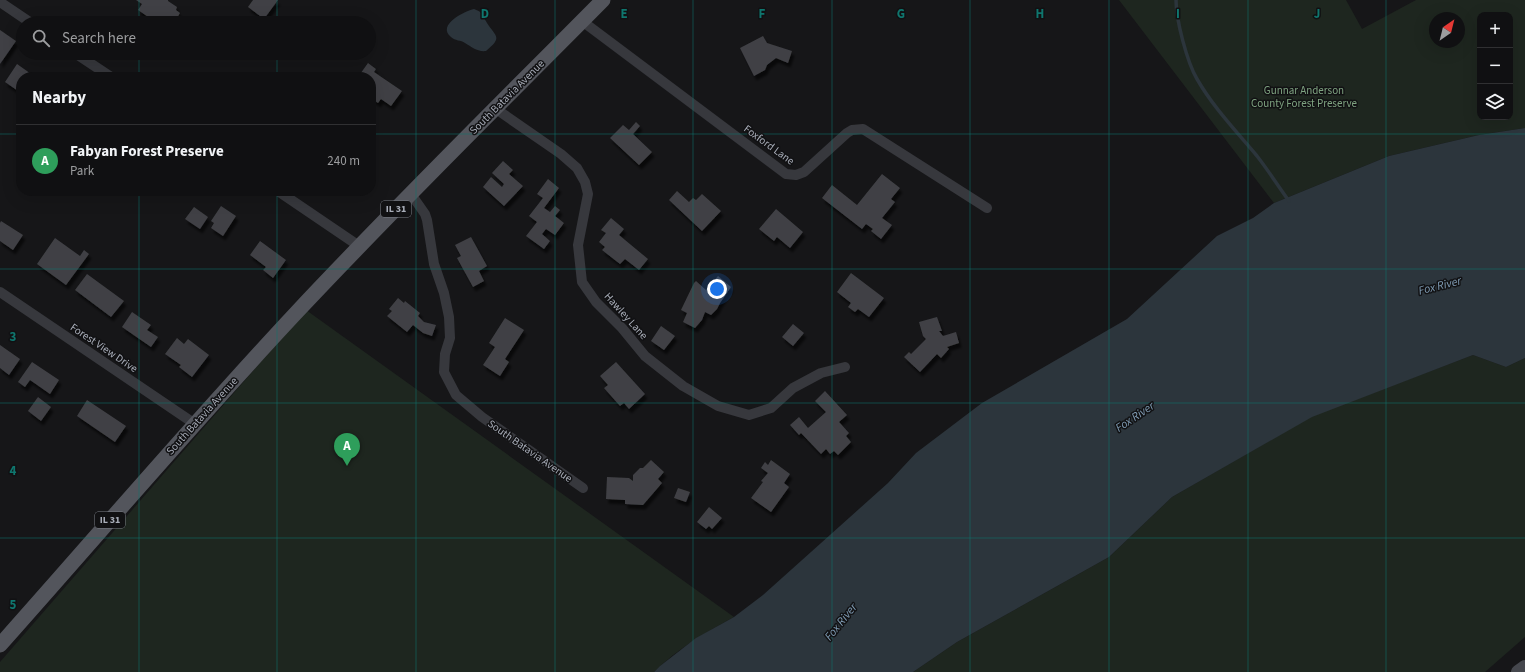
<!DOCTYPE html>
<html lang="en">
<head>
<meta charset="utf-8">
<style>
	:root { --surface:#101012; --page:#19191b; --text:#f1f3f6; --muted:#9c9d9f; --line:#303032; --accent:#f2b134 }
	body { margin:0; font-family:"Source Sans 3",sans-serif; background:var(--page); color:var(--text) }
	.controls { position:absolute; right:12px; top:12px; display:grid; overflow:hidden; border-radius:8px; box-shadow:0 4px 16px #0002 }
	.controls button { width:36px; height:36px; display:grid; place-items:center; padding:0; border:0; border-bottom:1px solid var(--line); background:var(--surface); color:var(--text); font:20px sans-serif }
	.compass { position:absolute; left:1429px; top:12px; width:36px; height:36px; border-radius:50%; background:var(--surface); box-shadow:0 4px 16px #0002; rotate:35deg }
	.you { position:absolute; left:717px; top:289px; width:14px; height:14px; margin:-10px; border:3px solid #fff; border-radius:50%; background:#1a73e8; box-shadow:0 0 0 6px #1a73e833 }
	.badge { display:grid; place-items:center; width:26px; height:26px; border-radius:50%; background:var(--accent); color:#fff; font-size:13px; font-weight:700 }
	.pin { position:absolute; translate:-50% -33px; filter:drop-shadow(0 1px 2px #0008) }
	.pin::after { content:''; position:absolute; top:21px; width:14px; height:12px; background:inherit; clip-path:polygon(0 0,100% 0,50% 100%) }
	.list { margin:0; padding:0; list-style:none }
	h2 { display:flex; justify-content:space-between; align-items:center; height:52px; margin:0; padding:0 16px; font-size:17px }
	h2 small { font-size:13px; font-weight:400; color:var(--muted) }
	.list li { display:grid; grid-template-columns:26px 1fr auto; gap:12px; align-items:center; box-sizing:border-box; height:72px; padding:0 16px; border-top:1px solid var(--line) }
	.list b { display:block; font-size:15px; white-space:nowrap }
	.list p { margin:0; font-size:13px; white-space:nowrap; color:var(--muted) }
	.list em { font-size:13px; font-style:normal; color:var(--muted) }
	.icon { flex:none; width:22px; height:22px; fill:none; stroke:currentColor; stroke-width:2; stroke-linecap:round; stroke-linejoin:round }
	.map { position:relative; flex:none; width:1525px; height:672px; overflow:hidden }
	.search { position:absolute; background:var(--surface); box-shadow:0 4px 16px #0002; left:16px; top:16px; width:360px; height:44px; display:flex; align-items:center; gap:10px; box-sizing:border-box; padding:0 14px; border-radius:22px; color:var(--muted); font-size:15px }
	.panel { position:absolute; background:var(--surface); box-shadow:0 4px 16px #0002; left:16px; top:72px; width:360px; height:124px; border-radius:16px }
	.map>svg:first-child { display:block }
	.green { fill:#1e261f; fill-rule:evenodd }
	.water { fill:#2c353c }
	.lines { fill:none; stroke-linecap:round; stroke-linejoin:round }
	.stream { stroke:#2c353c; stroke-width:3.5 }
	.building { fill:#404145; filter:url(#shadow) }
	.minor { stroke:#37383d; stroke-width:10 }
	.secondary { stroke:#45474d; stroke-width:14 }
	.primary { stroke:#53555c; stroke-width:15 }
	.grid { fill:none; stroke:#0f766e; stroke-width:1; stroke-opacity:0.55 }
	.labels { text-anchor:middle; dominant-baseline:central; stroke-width:3; stroke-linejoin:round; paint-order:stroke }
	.shield { fill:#111113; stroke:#7b7e86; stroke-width:1 }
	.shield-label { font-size:10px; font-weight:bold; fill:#a8adb8 }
	.park-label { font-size:11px; fill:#7fa381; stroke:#111113 }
	.street-label { font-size:11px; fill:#a8adb8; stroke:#111113 }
	.water-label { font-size:12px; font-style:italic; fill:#7f9bb3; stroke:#111113 }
	.grid-label { font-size:13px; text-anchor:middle; font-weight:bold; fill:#0f766e; stroke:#111113; stroke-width:3; stroke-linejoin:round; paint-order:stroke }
</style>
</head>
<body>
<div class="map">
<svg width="1525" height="672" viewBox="0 0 1525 672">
	<defs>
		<filter id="shadow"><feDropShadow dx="2.5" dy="4.5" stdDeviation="1" flood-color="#0009"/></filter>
	</defs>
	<rect width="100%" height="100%" fill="#161618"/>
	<g class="green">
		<path d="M1119,0H1346L1362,29L1416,0H1525V128L1479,135L1389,156L1274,203ZM1480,15H1510V117H1480ZM1435,18H1459V42H1435Z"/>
		<path d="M306,310L734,617C706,632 677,649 654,672H0V662Z"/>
		<polygon points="1473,355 1506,367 1525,358 1525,637 1485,672 913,672 957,642 1109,557 1172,497 1312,416"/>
	</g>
	<g class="water">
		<path d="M474,9C483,12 482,15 487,23C496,37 503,37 486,51C477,52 472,47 465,43C461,40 455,41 451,37C436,25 465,11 474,9Z"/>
		<polygon points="1525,128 1525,358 1506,367 1473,355 1312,417 1172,497 1109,557 957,642 913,672 654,672 660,666 696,638 734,617 763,595 888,483 916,453 982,403 1127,319 1217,236 1253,218 1274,203 1389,156 1479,135"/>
	</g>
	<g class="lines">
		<path class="stream" d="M1176,0C1176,20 1187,62 1197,79C1213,107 1236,131 1257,156C1268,170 1278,186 1289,201"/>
	</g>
	<g class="building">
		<polygon points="136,0 168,0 168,1 177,7 176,10 180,13 174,23 165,19 162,23 157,23 138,10 142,4"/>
		<polygon points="253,0 278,0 264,19 248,7"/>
		<polygon points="0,30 16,41 0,64"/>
		<polygon points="763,36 767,43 792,51 788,63 776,58 767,65 765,70 754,76 740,48"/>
		<polygon points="368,63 376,69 374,72 402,91 391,106 381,99 378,103 371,98 371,77 358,77"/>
		<polygon points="17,64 34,76 36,74 40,77 21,77 21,93 5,82"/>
		<polygon points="636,122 640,126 633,134 652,152 639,165 610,138 623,125 629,130"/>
		<polygon points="503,161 513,170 509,174 523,186 504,206 483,187 491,177 502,187 504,184 492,173"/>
		<polygon points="882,174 900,188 891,199 895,202 882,218 892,225 881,239 871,231 873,229 866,224 862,229 822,198 832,185 857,205"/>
		<polygon points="548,179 559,188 544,208 550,212 555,206 560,210 555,216 564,223 555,235 546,229 542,234 550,241 544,249 526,236 537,222 529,216 543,198 537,194"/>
		<polygon points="677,191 689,202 693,198 696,200 702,194 721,211 702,231 669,200"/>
		<polygon points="221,206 236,216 223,236 211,228 214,223 211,221"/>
		<polygon points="194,207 208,217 200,229 185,219"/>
		<polygon points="776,209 803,232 790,248 777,237 774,241 759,229"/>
		<polygon points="611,218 624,229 619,235 648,259 639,270 625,259 620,264 602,250 605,247 599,242 606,233 601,230"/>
		<polygon points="1,221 23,235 13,250 0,241 0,223"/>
		<polygon points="471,237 487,266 479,271 484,281 473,287 457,258 461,256 455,245"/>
		<polygon points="55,238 80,256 84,250 89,254 66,285 37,264"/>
		<polygon points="260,241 286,260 273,278 263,270 266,267 250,255"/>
		<polygon points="851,273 884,298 869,317 858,309 855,312 848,307 851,303 837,292"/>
		<polygon points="87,274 124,301 111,317 75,290"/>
		<polygon points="718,276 731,287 720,303 717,309 711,315 705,312 702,320 695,328 683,322 687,313 681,310 694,283 696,281 706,290"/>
		<polygon points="398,298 404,303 405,301 420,313 418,316 424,322 436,325 432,336 423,333 413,325 407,332 387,316 392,311 389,309"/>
		<polygon points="132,312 151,325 147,330 158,337 151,347 122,327"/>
		<polygon points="937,317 942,331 939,331 943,336 956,332 959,343 947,347 949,349 941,358 937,354 920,372 904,357 909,352 911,354 926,339 923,336 919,322"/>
		<polygon points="505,318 524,330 505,359 509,362 500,376 483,365 495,347 489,343"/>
		<polygon points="793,324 804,333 793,346 782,337"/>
		<polygon points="661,326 675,336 664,350 651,341"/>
		<polygon points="177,338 184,344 188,339 209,355 192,377 179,367 181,365 165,354"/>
		<polygon points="0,345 20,359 9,375 0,368"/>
		<polygon points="32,362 59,380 50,394 30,380 25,387 18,382"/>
		<polygon points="616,362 645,394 629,409 624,403 620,406 604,388 608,385 600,376"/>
		<polygon points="825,391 847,415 839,422 849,433 846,436 851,442 838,455 834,451 830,454 826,449 821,454 801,433 799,435 790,425 799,417 808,428 826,412 815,401"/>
		<polygon points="38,397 51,407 41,421 28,411"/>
		<polygon points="87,400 126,426 115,442 77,416"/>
		<polygon points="651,460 664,472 658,479 662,483 643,505 625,504 625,500 606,499 607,477 629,478 633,481 633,475 640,468 643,468"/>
		<polygon points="771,460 790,474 784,483 789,487 771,512 751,498 763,482 761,481 768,473 761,468 765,462 768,465"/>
		<polygon points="678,488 690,492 686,502 674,498"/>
		<polygon points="709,507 722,518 712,529 709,526 706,529 697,522"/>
	</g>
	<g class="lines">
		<g class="minor">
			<polyline points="0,2 31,23"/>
			<polyline points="582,21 786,174 796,175 804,172 847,133 852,130 863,129 987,208"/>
			<polyline points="75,53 111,77"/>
			<polyline points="496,109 561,154 577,168 585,182 588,194 578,245 582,282 596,302 622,328 645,356 683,386 718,406 749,415 771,408 793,388 821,373 845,367"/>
			<polyline points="278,191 359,246"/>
			<polyline points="411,194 425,214 427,220 434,264 444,293 449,317 450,338 445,354 444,372 456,395 482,417 583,488"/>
			<polyline points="0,292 195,424"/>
		</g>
		<polyline class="secondary" points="1518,672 1525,667"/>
		<path class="primary" d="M0,645C98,535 194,422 295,314C395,207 500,104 603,0"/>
	</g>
	<path class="grid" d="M139,0V23M277,0V23M416,0V672M555,0V672M693,0V672M832,0V672M970,0V672M1109,0V672M1248,0V672M1386,0V672M139,53V77M277,53V77M0,134H21M371,134H1525M139,191V672M277,191V672M0,269H1525M0,403H1525M0,538H1525"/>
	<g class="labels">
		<g class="shield">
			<rect x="381" y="201" width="30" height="16" rx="3"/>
			<rect x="95" y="512" width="30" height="16" rx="3"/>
		</g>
		<g class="shield-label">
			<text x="396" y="209">IL 31</text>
			<text x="110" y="520">IL 31</text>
		</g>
		<g class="park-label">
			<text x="1304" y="90">Gunnar Anderson<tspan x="1304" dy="13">County Forest Preserve</tspan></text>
		</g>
		<g class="street-label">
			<text transform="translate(507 97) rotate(-45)">South Batavia Avenue</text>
			<text transform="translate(769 145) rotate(36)">Foxford Lane</text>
			<text transform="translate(626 316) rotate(48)">Hawley Lane</text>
			<text transform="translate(104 348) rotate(34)">Forest View Drive</text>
			<text transform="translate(202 416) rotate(-48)">South Batavia Avenue</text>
			<text transform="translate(530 451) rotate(35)">South Batavia Avenue</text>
		</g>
		<g class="water-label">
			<text transform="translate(1440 286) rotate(-14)">Fox River</text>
			<text transform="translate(1135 417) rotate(-34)">Fox River</text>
			<text transform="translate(841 622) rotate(-51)">Fox River</text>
		</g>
	</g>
	<g class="grid-label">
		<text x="485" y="18">D</text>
		<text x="624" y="18">E</text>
		<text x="762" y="18">F</text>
		<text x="901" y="18">G</text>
		<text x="1040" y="18">H</text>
		<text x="1178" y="18">I</text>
		<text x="1317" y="18">J</text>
		<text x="13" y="341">3</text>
		<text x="13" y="475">4</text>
		<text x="13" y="609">5</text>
	</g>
</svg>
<div class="controls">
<button>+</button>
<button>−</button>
<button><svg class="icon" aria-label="layers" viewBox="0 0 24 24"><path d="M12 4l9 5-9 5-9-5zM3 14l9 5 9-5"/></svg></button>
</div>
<svg class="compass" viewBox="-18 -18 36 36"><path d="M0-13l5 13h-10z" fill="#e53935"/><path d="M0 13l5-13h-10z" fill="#9c9d9f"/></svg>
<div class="you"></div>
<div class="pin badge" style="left:347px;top:466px;background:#2e9e5b">A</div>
<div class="search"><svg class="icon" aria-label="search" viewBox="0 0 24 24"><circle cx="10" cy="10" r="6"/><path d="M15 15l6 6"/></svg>Search here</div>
<section class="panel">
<h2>Nearby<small></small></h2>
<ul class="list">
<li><span class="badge" style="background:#2e9e5b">A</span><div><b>Fabyan Forest Preserve</b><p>Park</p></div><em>240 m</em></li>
</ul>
</section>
</div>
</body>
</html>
